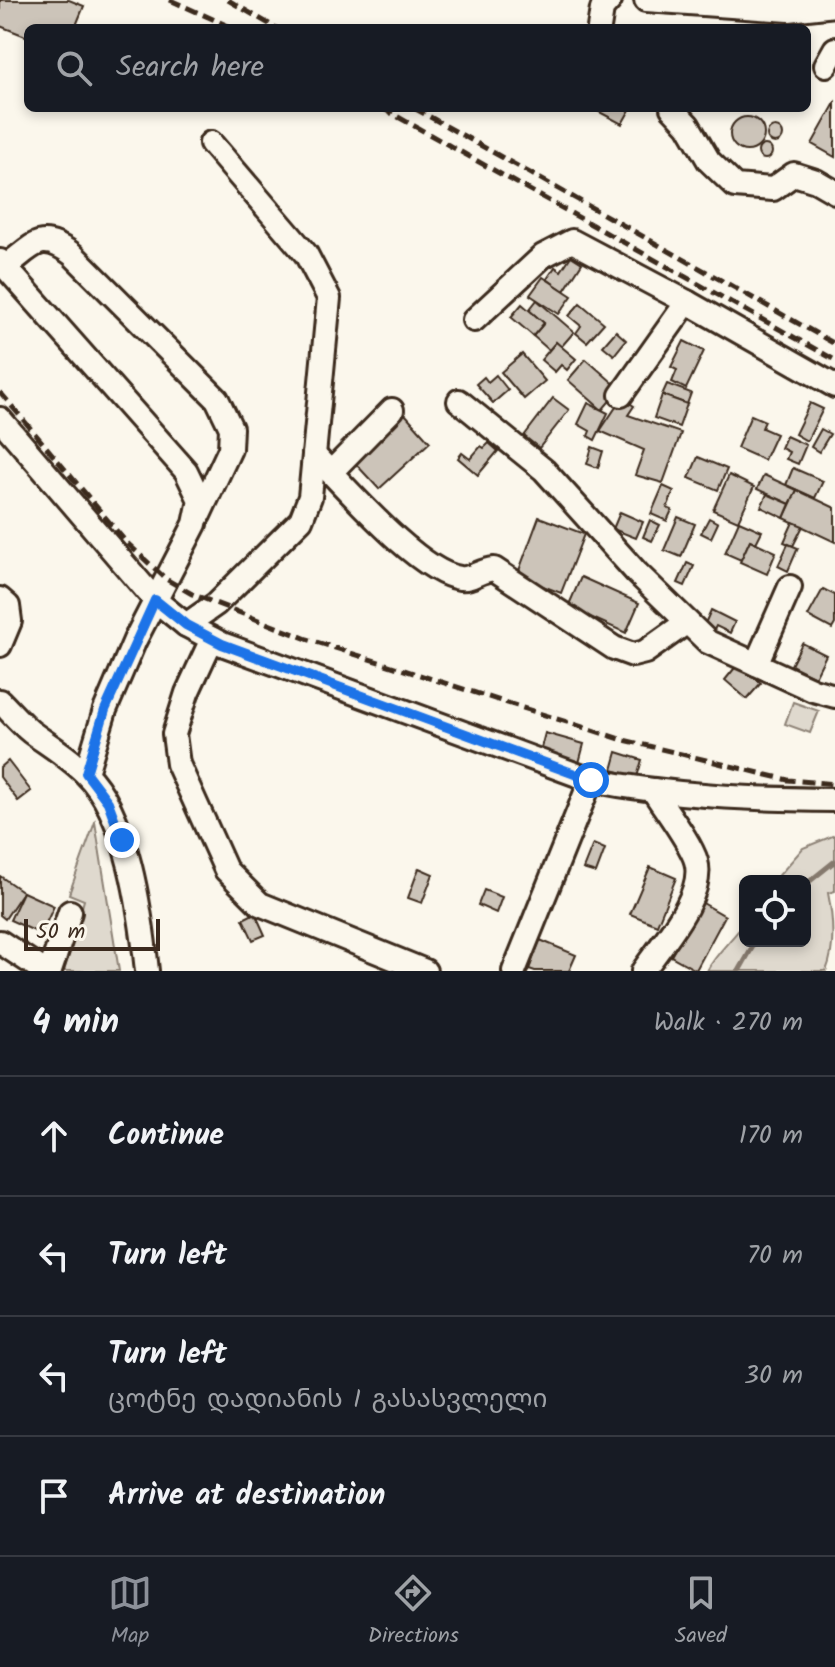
<!DOCTYPE html>
<html lang="en">
<head>
<meta charset="utf-8">
<style>
	:root { --surface:#171b24; --page:#242831; --text:#f1f3f6; --muted:#9ea1a6; --line:#363941; --accent:#8c9099 }
	body { margin:0; font-family:Kalam,"Noto Sans Georgian",sans-serif; background:var(--page); color:var(--text) }
	.controls { position:absolute; right:24px; bottom:24px; display:grid; overflow:hidden; border-radius:12px; box-shadow:0 4px 12px #0003 }
	.controls button { width:72px; height:72px; display:grid; place-items:center; padding:0; border:0; border-bottom:2px solid var(--line); background:var(--surface); color:var(--text); font:40px sans-serif }
	.scale { position:absolute; left:24px; bottom:20px; width:136px; box-sizing:border-box; padding-left:8px; border:4px solid #3b2a1e; border-top:0; font-size:22px; line-height:28px; white-space:nowrap; color:#3b2a1e; -webkit-text-stroke:6px #fbf7ec; paint-order:stroke }
	.stop { position:absolute; width:24px; height:24px; margin:-18px; border:6px solid #1a73e8; border-radius:50%; background:#fff }
	.stop.end { background:#1a73e8; border-color:#fff; box-shadow:0 2px 8px #0008 }
	.list { margin:0; padding:0; list-style:none }
	h2 { display:flex; justify-content:space-between; align-items:center; height:104px; margin:0; padding:0 32px; font-size:34px }
	h2 small { font-size:26px; font-weight:400; color:var(--muted) }
	.list li { display:grid; grid-template-columns:52px 1fr auto; gap:24px; align-items:center; box-sizing:border-box; height:120px; padding:0 32px; border-top:2px solid var(--line) }
	.list b { display:block; font-size:30px; white-space:nowrap }
	.list p { margin:0; font-size:26px; white-space:nowrap; color:var(--muted) }
	.list em { font-size:26px; font-style:normal; color:var(--muted) }
	.icon { flex:none; width:44px; height:44px; fill:none; stroke:currentColor; stroke-width:2; stroke-linecap:round; stroke-linejoin:round }
	.map { position:relative; flex:none; width:835px; height:971px; overflow:hidden }
	.search { position:absolute; background:var(--surface); box-shadow:0 4px 12px #0003; left:24px; right:24px; top:24px; height:88px; display:flex; align-items:center; gap:20px; box-sizing:border-box; padding:0 28px; border-radius:12px; color:var(--muted); font-size:30px }
	.sheet { height:584px; background:var(--surface) }
	nav { display:flex; justify-content:space-around; align-items:center; box-sizing:border-box; height:112px; border-top:2px solid var(--line); background:var(--surface); font-size:22px; color:var(--muted) }
	nav a { display:grid; justify-items:center; gap:4px }
	nav .on { color:var(--accent) }
	.map>svg:first-child { display:block }
	.green { fill:#dfd9ce; stroke:#8d8276; stroke-width:2 }
	.lines { fill:none; stroke-linecap:round; stroke-linejoin:round }
	.stream { stroke:#85796d; stroke-width:5 }
	.building { fill:#ccc4b9; stroke:#3b2a1e; stroke-width:2 }
	.minor-casing { stroke:#3b2a1e; stroke-width:28 }
	.minor { stroke:#fbf7ec; stroke-width:22 }
	.rail { stroke:#3b2a1e; stroke-width:5; stroke-dasharray:12 6; stroke-linecap:butt }
	.route { stroke:#1a73e8; stroke-width:10 }
</style>
</head>
<body>
<div class="map">
<svg width="835" height="971" viewBox="0 0 835 971">
	<rect width="100%" height="100%" fill="#fbf7ec"/>
	<filter id="ink" filterUnits="userSpaceOnUse"><feTurbulence type="fractalNoise" baseFrequency=".0125" numOctaves="2"/><feDisplacementMap in="SourceGraphic" scale="16" xChannelSelector="R" yChannelSelector="G"/><feConvolveMatrix kernelMatrix="1 2 1 2 8 2 1 2 1" color-interpolation-filters="sRGB"/></filter>
	<g filter="url(#ink)">
		<g class="green">
			<polygon points="793,702 819,711 810,733 785,724"/>
			<polygon points="95,822 119,971 64,971 84,900 69,894"/>
			<path d="M835,835V891L828,893C833,918 835,949 826,971H707C716,953 733,939 745,922V941H805V881H774L803,848Z"/>
		</g>
		<g class="lines">
			<g class="stream">
				<polyline points="805,885 835,861"/>
				<polyline points="739,971 756,941"/>
			</g>
		</g>
		<g class="building">
			<polygon points="0,0 69,0 84,6 75,28 28,28 28,37 0,26"/>
			<polygon points="835,103 835,157 812,144"/>
			<polygon points="592,108 631,108 622,124"/>
			<circle cx="747" cy="134" r="17"/>
			<circle cx="775" cy="135" r="8"/>
			<circle cx="765" cy="152" r="7"/>
			<polygon points="571,256 582,263 564,291 547,279 555,267 561,271"/>
			<polygon points="543,277 572,296 559,314 530,295"/>
			<polygon points="537,300 574,332 561,347 556,342 549,350 533,336 544,323 529,310"/>
			<polygon points="580,303 604,323 587,342 576,333 581,326 569,316"/>
			<polygon points="522,304 544,323 533,336 511,317"/>
			<polygon points="616,331 626,340 614,355 603,346"/>
			<polygon points="684,341 704,351 686,389 672,382 677,370 671,367"/>
			<polygon points="556,342 576,359 567,370 561,365 555,372 541,360"/>
			<polygon points="522,354 545,381 524,399 501,372"/>
			<polygon points="586,359 620,389 602,410 568,380"/>
			<polygon points="496,375 508,390 493,403 476,384 484,377 488,382"/>
			<polygon points="667,384 691,393 687,404 662,395"/>
			<polygon points="662,395 687,404 679,427 654,418"/>
			<polygon points="553,398 569,410 539,448 524,436"/>
			<polygon points="622,398 634,406 628,415 681,433 663,483 635,475 644,450 600,431"/>
			<polygon points="588,403 608,413 595,440 588,436 590,431 578,424"/>
			<polygon points="810,403 823,409 807,441 795,434"/>
			<polygon points="405,414 430,442 379,489 354,462"/>
			<polygon points="751,415 765,421 762,428 776,434 764,460 737,448"/>
			<polygon points="821,429 830,434 819,452 811,447"/>
			<polygon points="786,436 806,445 798,464 786,459 789,452 781,448"/>
			<polygon points="489,443 498,451 478,475 458,458 462,453 470,459 481,446 484,448"/>
			<polygon points="592,447 603,451 598,468 587,464"/>
			<polygon points="698,457 727,469 718,490 689,478"/>
			<polygon points="793,468 823,481 815,498 786,485"/>
			<polygon points="729,475 754,487 738,521 713,510"/>
			<polygon points="764,475 797,490 790,504 757,489"/>
			<polygon points="663,486 674,491 667,508 672,510 667,521 651,514"/>
			<polygon points="797,490 835,508 835,542 784,518"/>
			<polygon points="767,494 790,504 784,518 761,507"/>
			<polygon points="620,512 643,522 636,538 613,529"/>
			<polygon points="539,517 584,534 561,593 517,576"/>
			<polygon points="678,517 695,524 681,557 664,550"/>
			<polygon points="709,518 718,523 711,538 701,533"/>
			<polygon points="650,520 660,525 652,541 643,537"/>
			<polygon points="739,521 762,531 756,543 750,540 741,560 725,553"/>
			<polygon points="793,522 803,526 793,546 784,542"/>
			<polygon points="750,540 776,552 767,574 740,562"/>
			<polygon points="788,544 798,548 788,571 778,566"/>
			<polygon points="687,563 694,566 685,586 678,583"/>
			<polygon points="581,577 639,603 626,633 568,607"/>
			<polygon points="823,589 835,595 835,624 832,629 808,616"/>
			<polygon points="711,610 735,622 730,633 716,626 712,634 702,630"/>
			<polygon points="802,643 826,655 815,677 791,665"/>
			<polygon points="738,664 761,683 747,699 725,680"/>
			<polygon points="545,733 584,744 579,763 540,752"/>
			<polygon points="617,752 642,760 637,777 612,770"/>
			<polygon points="8,761 31,791 18,801 0,777 0,768"/>
			<polygon points="593,844 605,849 596,873 583,869"/>
			<polygon points="650,867 676,878 657,925 630,914"/>
			<polygon points="419,868 433,874 422,903 408,898"/>
			<polygon points="0,876 23,892 5,919 0,915"/>
			<polygon points="484,890 502,897 496,913 478,905"/>
			<polygon points="23,892 54,906 41,934 10,920"/>
			<polygon points="701,902 725,916 696,970 671,956"/>
			<polygon points="255,913 265,935 253,940 243,919"/>
			<polygon points="540,940 576,955 569,971 535,971 529,969"/>
		</g>
		<g class="lines">
			<g class="minor-casing">
				<g id="minor">
					<polyline points="646,0 789,10 835,5"/>
					<polyline points="599,28 602,9 610,0"/>
					<polyline points="826,65 835,49"/>
					<polyline points="672,108 688,125 709,161 735,186 773,189 794,174 816,181 835,192"/>
					<polyline points="0,261 186,471 200,500 195,524 135,640 105,710 86,773"/>
					<path d="M5,267C34,246 39,230 72,254L217,399L231,428L230,449L199,515"/>
					<polyline points="474,320 543,256 572,241 687,302 835,386"/>
					<polyline points="621,395 687,302"/>
					<polyline points="459,401 544,470 637,573 708,642 813,690 835,696"/>
					<path d="M0,419L155,600L186,625L222,644L591,780C671,796 753,799 835,800"/>
					<path d="M314,455C345,486 419,573 460,578C471,580 480,570 494,569L614,648L633,655L645,652L687,622"/>
					<polyline points="331,472 392,410"/>
					<polyline points="0,599 8,606 10,621 0,645"/>
					<polyline points="186,625 216,604 301,520 310,497 329,298 306,254 211,143"/>
					<polyline points="212,639 187,693 174,734 178,764 226,870 260,904 425,971"/>
					<polyline points="756,664 790,587"/>
					<path d="M0,701C10,711 20,723 31,732C49,745 69,757 85,773C128,814 141,914 147,971"/>
					<polyline points="0,942 44,971"/>
					<polyline points="50,971 70,912"/>
					<polyline points="514,971 591,780"/>
					<path d="M643,971C662,943 706,895 696,861C691,843 664,808 653,790"/>
				</g>
			</g>
			<use href="#minor" class="minor"/>
			<g class="rail">
				<polyline points="170,0 233,28"/>
				<polyline points="228,0 276,28"/>
				<polyline points="382,108 835,360"/>
				<polyline points="414,108 835,344"/>
				<polyline points="0,392 126,542 166,579 192,594 307,639 620,739 788,780 835,784"/>
			</g>
		</g>
	</g>
	<g class="lines" filter="url(#ink)">
		<polyline class="route" points="122,840 108,802 86,773 105,710 155,600 186,625 222,644 591,780"/>
	</g>
</svg>
<div class="controls">
<button><svg class="icon" aria-label="locate" viewBox="0 0 24 24"><circle cx="12" cy="12" r="6"/><path d="M12 2v4M12 18v4M2 12h4M18 12h4"/></svg></button>
</div>
<div class="scale">50 m</div>
<div class="stop" style="left:591px;top:780px"></div>
<div class="stop end" style="left:122px;top:840px"></div>
<div class="search"><svg class="icon" aria-label="search" viewBox="0 0 24 24"><circle cx="10" cy="10" r="6"/><path d="M15 15l6 6"/></svg>Search here</div>
</div>
<section class="sheet">
<h2>4 min<small>Walk · 270 m</small></h2>
<ul class="list">
<li><svg class="icon" aria-label="ahead" viewBox="0 0 24 24"><path d="M12 20V5M6 11l6-6 6 6"/></svg><div><b>Continue</b></div><em>170 m</em></li>
<li><svg class="icon" aria-label="left" viewBox="0 0 24 24"><path d="M17 20v-9H6M10 6l-5 5 5 5"/></svg><div><b>Turn left</b></div><em>70 m</em></li>
<li><svg class="icon" aria-label="left" viewBox="0 0 24 24"><path d="M17 20v-9H6M10 6l-5 5 5 5"/></svg><div><b>Turn left</b><p>ცოტნე დადიანის I გასასვლელი</p></div><em>30 m</em></li>
<li><svg class="icon" aria-label="arrive" viewBox="0 0 24 24"><path d="M6 21V4h12l-3 4 3 4H6"/></svg><div><b>Arrive at destination</b></div></li>
</ul>
</section>
<nav>
<a class="on"><svg class="icon" aria-label="map" viewBox="0 0 24 24"><path d="M3 6l6-2 6 2 6-2v14l-6 2-6-2-6 2zM9 4v14M15 6v14"/></svg>Map</a>
<a><svg class="icon" aria-label="directions" viewBox="0 0 24 24"><path d="M12 3l9 9-9 9-9-9zM9 14v-3h6M13 9l2 2-2 2"/></svg>Directions</a>
<a><svg class="icon" aria-label="saved" viewBox="0 0 24 24"><path d="M7 4h10v16l-5-4-5 4z"/></svg>Saved</a>
</nav>
</body>
</html>
